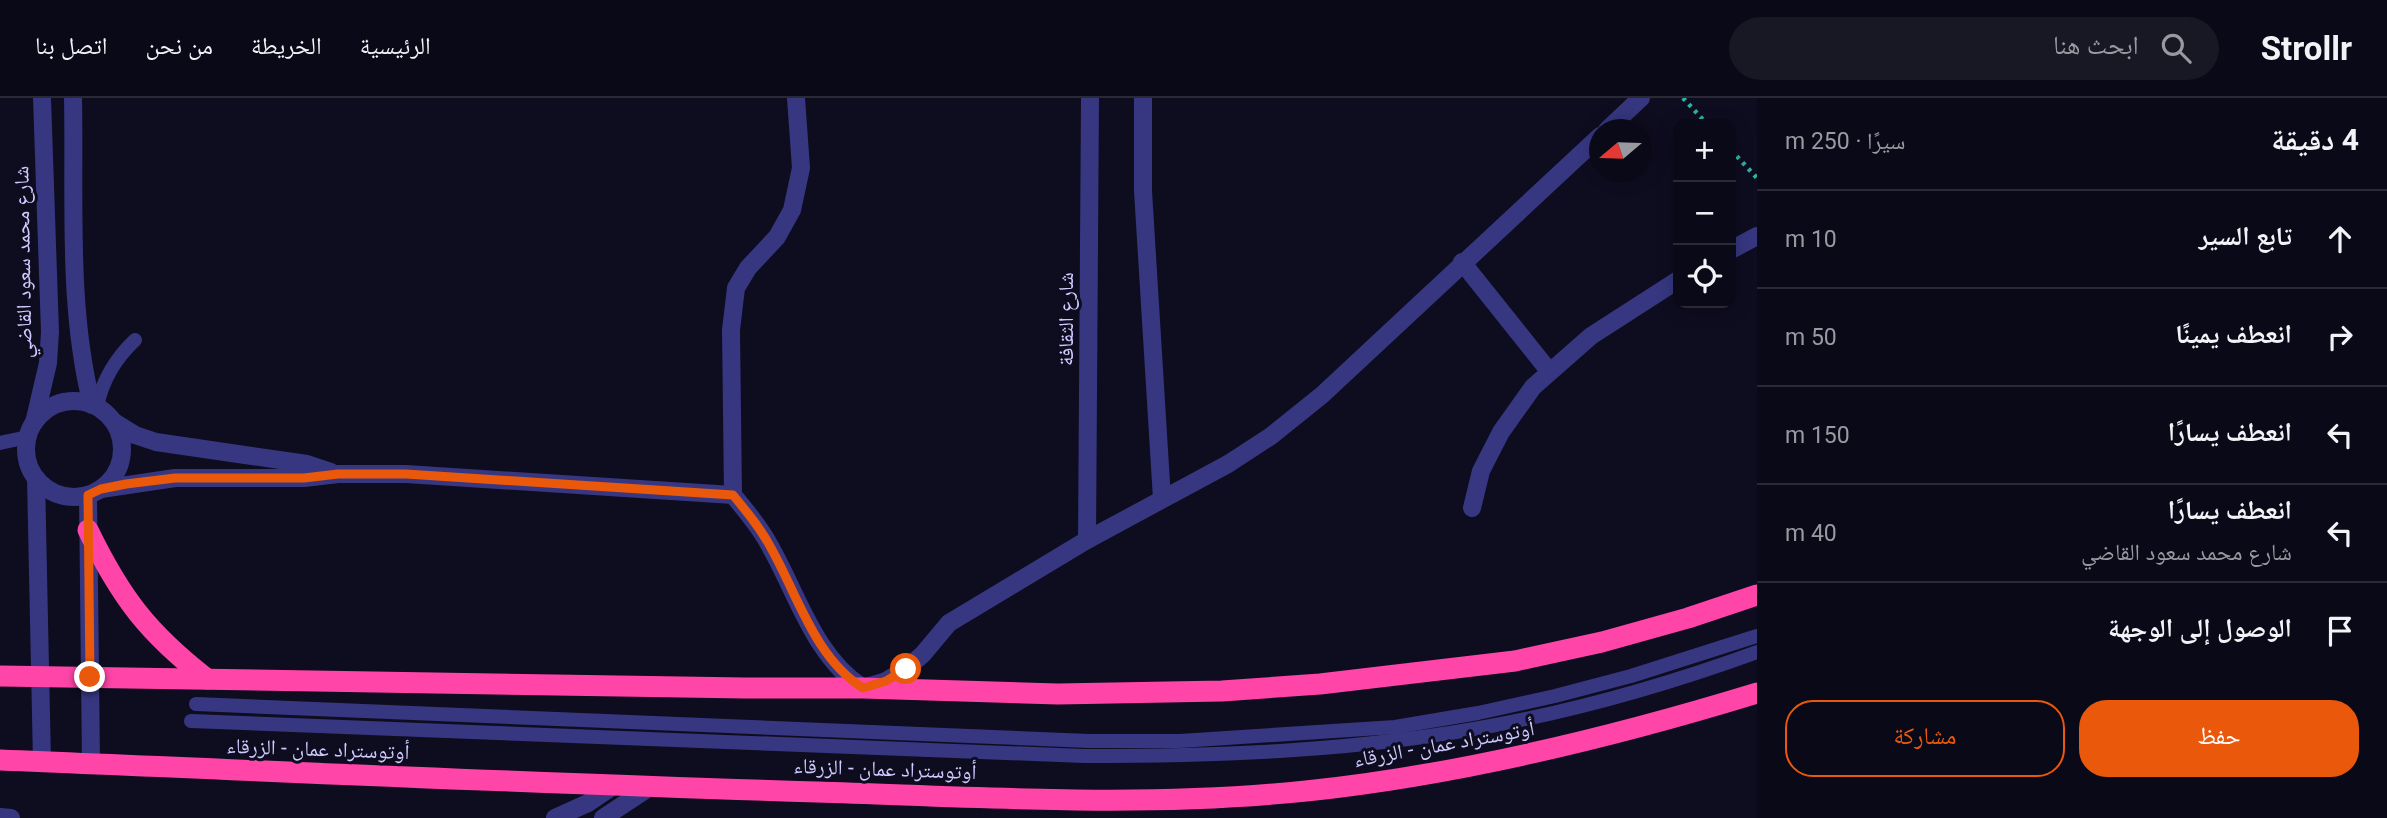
<!DOCTYPE html>
<html lang="ar">
<head>
<meta charset="utf-8">
<style>
	:root { --surface:#0a0917; --page:#181724; --text:#f1f3f6; --muted:#999aa1; --line:#2a2a36; --accent:#ea580c }
	body { margin:0; font-family:Roboto,"Noto Naskh Arabic",sans-serif; background:var(--page); color:var(--text); direction:rtl }
	.controls { position:absolute; right:21px; top:21px; display:grid; overflow:hidden; border-radius:14px; box-shadow:0 4px 18px #0003 }
	.controls button { width:63px; height:63px; display:grid; place-items:center; padding:0; border:0; border-bottom:2px solid var(--line); background:var(--surface); color:var(--text); font:35px sans-serif }
	.compass { position:absolute; left:1589px; top:21px; width:63px; height:63px; border-radius:50%; background:var(--surface); box-shadow:0 4px 18px #0003; rotate:251deg }
	.stop { position:absolute; width:21px; height:21px; margin:-16px; border:5px solid #ea580c; border-radius:50%; background:#fff }
	.stop.end { background:#ea580c; border-color:#fff; box-shadow:0 2px 7px #0008 }
	.list { margin:0; padding:0; list-style:none }
	h2 { display:flex; justify-content:space-between; align-items:center; height:91px; margin:0; padding:0 28px; font-size:30px }
	h2 small { font-size:23px; font-weight:400; color:var(--muted) }
	.list li { display:grid; grid-template-columns:46px 1fr auto; gap:21px; align-items:center; box-sizing:border-box; height:98px; padding:0 28px; border-top:2px solid var(--line) }
	.list b { display:block; font-size:26px; white-space:nowrap }
	.list p { margin:0; font-size:23px; white-space:nowrap; color:var(--muted) }
	.list em { font-size:23px; font-style:normal; color:var(--muted) }
	.actions { display:flex; gap:14px; padding:21px 28px }
	.actions a { flex:1; padding:16px 0; border:2px solid var(--accent); border-radius:28px; text-align:center; font-size:24px; color:var(--accent) }
	.actions .main { background:var(--accent); color:#fff }
	.icon { flex:none; width:38px; height:38px; fill:none; stroke:currentColor; stroke-width:2; stroke-linecap:round; stroke-linejoin:round }
	.map { position:relative; flex:none; width:1757px; height:720px; overflow:hidden; direction:ltr }
	header { display:flex; align-items:center; gap:42px; box-sizing:border-box; height:98px; padding:0 35px; background:var(--surface); border-bottom:2px solid var(--line) }
	header strong { font-size:33px }
	nav { display:flex; gap:38px; margin-inline-start:auto; font-size:24px }
	.search { width:490px; height:63px; background:var(--page); display:flex; align-items:center; gap:18px; box-sizing:border-box; padding:0 24px; border-radius:38px; color:var(--muted); font-size:26px }
	main { display:flex }
	aside { flex:1; background:var(--surface) }
	.map>svg:first-child { display:block }
	.lines { fill:none; stroke-linecap:round; stroke-linejoin:round }
	.path { stroke:#2bb3a3; stroke-width:4.5; stroke-dasharray:3.5 5; stroke-linecap:butt }
	.lane { stroke:#363780; stroke-width:14 }
	.street { stroke:#363780; stroke-width:18 }
	.highway { stroke:#ff45a8; stroke-width:21 }
	.route { stroke:#ea580c; stroke-width:9 }
	.labels { text-anchor:middle; dominant-baseline:central; stroke-width:6; stroke-linejoin:round; paint-order:stroke }
	.street-label { font-size:21px; fill:#cecaff; stroke:#0e0c1f }
</style>
</head>
<body>
<header>
<strong>Strollr</strong>
<div class="search"><svg class="icon" aria-label="search" viewBox="0 0 24 24"><circle cx="10" cy="10" r="6"/><path d="M15 15l6 6"/></svg>ابحث هنا</div>
<nav><a>الرئيسية</a><a>الخريطة</a><a>من نحن</a><a>اتصل بنا</a></nav>
</header>
<main>
<aside>
<h2>4 دقيقة<small>سيرًا · 250 m</small></h2>
<ul class="list">
<li><svg class="icon" aria-label="ahead" viewBox="0 0 24 24"><path d="M12 20V5M6 11l6-6 6 6"/></svg><div><b>تابع السير</b></div><em>10 m</em></li>
<li><svg class="icon" aria-label="right" viewBox="0 0 24 24"><path d="M7 20v-9h11M14 6l5 5-5 5"/></svg><div><b>انعطف يمينًا</b></div><em>50 m</em></li>
<li><svg class="icon" aria-label="left" viewBox="0 0 24 24"><path d="M17 20v-9H6M10 6l-5 5 5 5"/></svg><div><b>انعطف يسارًا</b></div><em>150 m</em></li>
<li><svg class="icon" aria-label="left" viewBox="0 0 24 24"><path d="M17 20v-9H6M10 6l-5 5 5 5"/></svg><div><b>انعطف يسارًا</b><p>شارع محمد سعود القاضي</p></div><em>40 m</em></li>
<li><svg class="icon" aria-label="arrive" viewBox="0 0 24 24"><path d="M6 21V4h12l-3 4 3 4H6"/></svg><div><b>الوصول إلى الوجهة</b></div></li>
</ul>
<div class="actions"><a class="main">حفظ</a><a>مشاركة</a></div>
</aside>
<div class="map">
<svg width="1757" height="720" viewBox="0 0 1757 720">
	<rect width="100%" height="100%" fill="#0e0c1f"/>
	<g class="lines">
		<g class="path">
			<polyline points="1683,0 1707,26"/>
			<polyline points="1731,52 1757,80"/>
		</g>
		<g class="lane">
			<path d="M97,308C103,281 115,261 135,242"/>
			<polyline points="0,345 28,339"/>
			<polyline points="196,606 1089,643 1180,643 1395,629 1478,615 1555,598 1631,578 1757,538"/>
			<path d="M191,623L1084,658C1222,658 1360,653 1496,627C1585,610 1672,585 1757,554"/>
		</g>
		<g class="street">
			<path d="M73,0C75,100 67,209 92,307"/>
			<polyline points="1143,0 1143,93 1162,401"/>
			<polyline points="1607,32 1641,0"/>
			<polyline points="1731,152 1757,138"/>
			<polyline points="1462,164 1549,273"/>
			<circle cx="74" cy="351" r="48"/>
			<polyline points="114,324 135,337 156,344 307,366 331,374"/>
			<polyline points="34,325 48,265 50,234 42,0"/>
			<polyline points="36,380 42,664"/>
			<path d="M101,391L175,380H304L338,376H406L733,397C747,414 761,431 771,450C798,498 815,559 863,590L886,583L906,571L923,556L949,525L1087,442L1228,366L1271,338L1322,297L1600,38"/>
			<polyline points="88,397 91,666"/>
			<polyline points="733,397 731,232 736,190 748,170 777,139 792,112 801,70 796,0"/>
			<polyline points="1472,410 1481,373 1501,334 1533,289 1591,238 1678,182"/>
			<polyline points="1087,442 1090,0"/>
			<polyline points="0,719 11,720"/>
			<polyline points="555,720 588,705 613,688"/>
			<polyline points="603,720 650,689"/>
		</g>
		<g class="highway">
			<path d="M88,432C121,500 148,535 207,581"/>
			<polyline points="0,578 745,590 863,590 1058,596 1222,593 1320,586 1515,563 1602,544 1688,520 1757,497"/>
			<path d="M0,662C272,673 545,686 817,694C980,699 1143,710 1306,693C1459,677 1610,640 1757,595"/>
		</g>
	</g>
	<g class="lines">
		<path class="route" d="M90,579L88,397L101,391L126,386L175,380H304L338,376H406L733,397C747,414 761,431 771,450C798,498 815,560 863,590L886,583L906,571"/>
	</g>
	<g class="labels">
		<g class="street-label">
			<text transform="translate(23 164) rotate(-91)">شارع محمد سعود القاضي</text>
			<text transform="translate(1066 221) rotate(-90)">شارع الثقافة</text>
			<text transform="translate(1444 646) rotate(-10)">أوتوستراد عمان - الزرقاء</text>
			<text transform="translate(318 651) rotate(2)">أوتوستراد عمان - الزرقاء</text>
			<text transform="translate(885 671) rotate(2)">أوتوستراد عمان - الزرقاء</text>
		</g>
	</g>
</svg>
<div class="controls">
<button>+</button>
<button>−</button>
<button><svg class="icon" aria-label="locate" viewBox="0 0 24 24"><circle cx="12" cy="12" r="6"/><path d="M12 2v4M12 18v4M2 12h4M18 12h4"/></svg></button>
</div>
<svg class="compass" viewBox="-18 -18 36 36"><path d="M0-13l5 13h-10z" fill="#e53935"/><path d="M0 13l5-13h-10z" fill="#999aa1"/></svg>
<div class="stop" style="left:906px;top:571px"></div>
<div class="stop end" style="left:90px;top:579px"></div>
</div>
</main>
</body>
</html>
